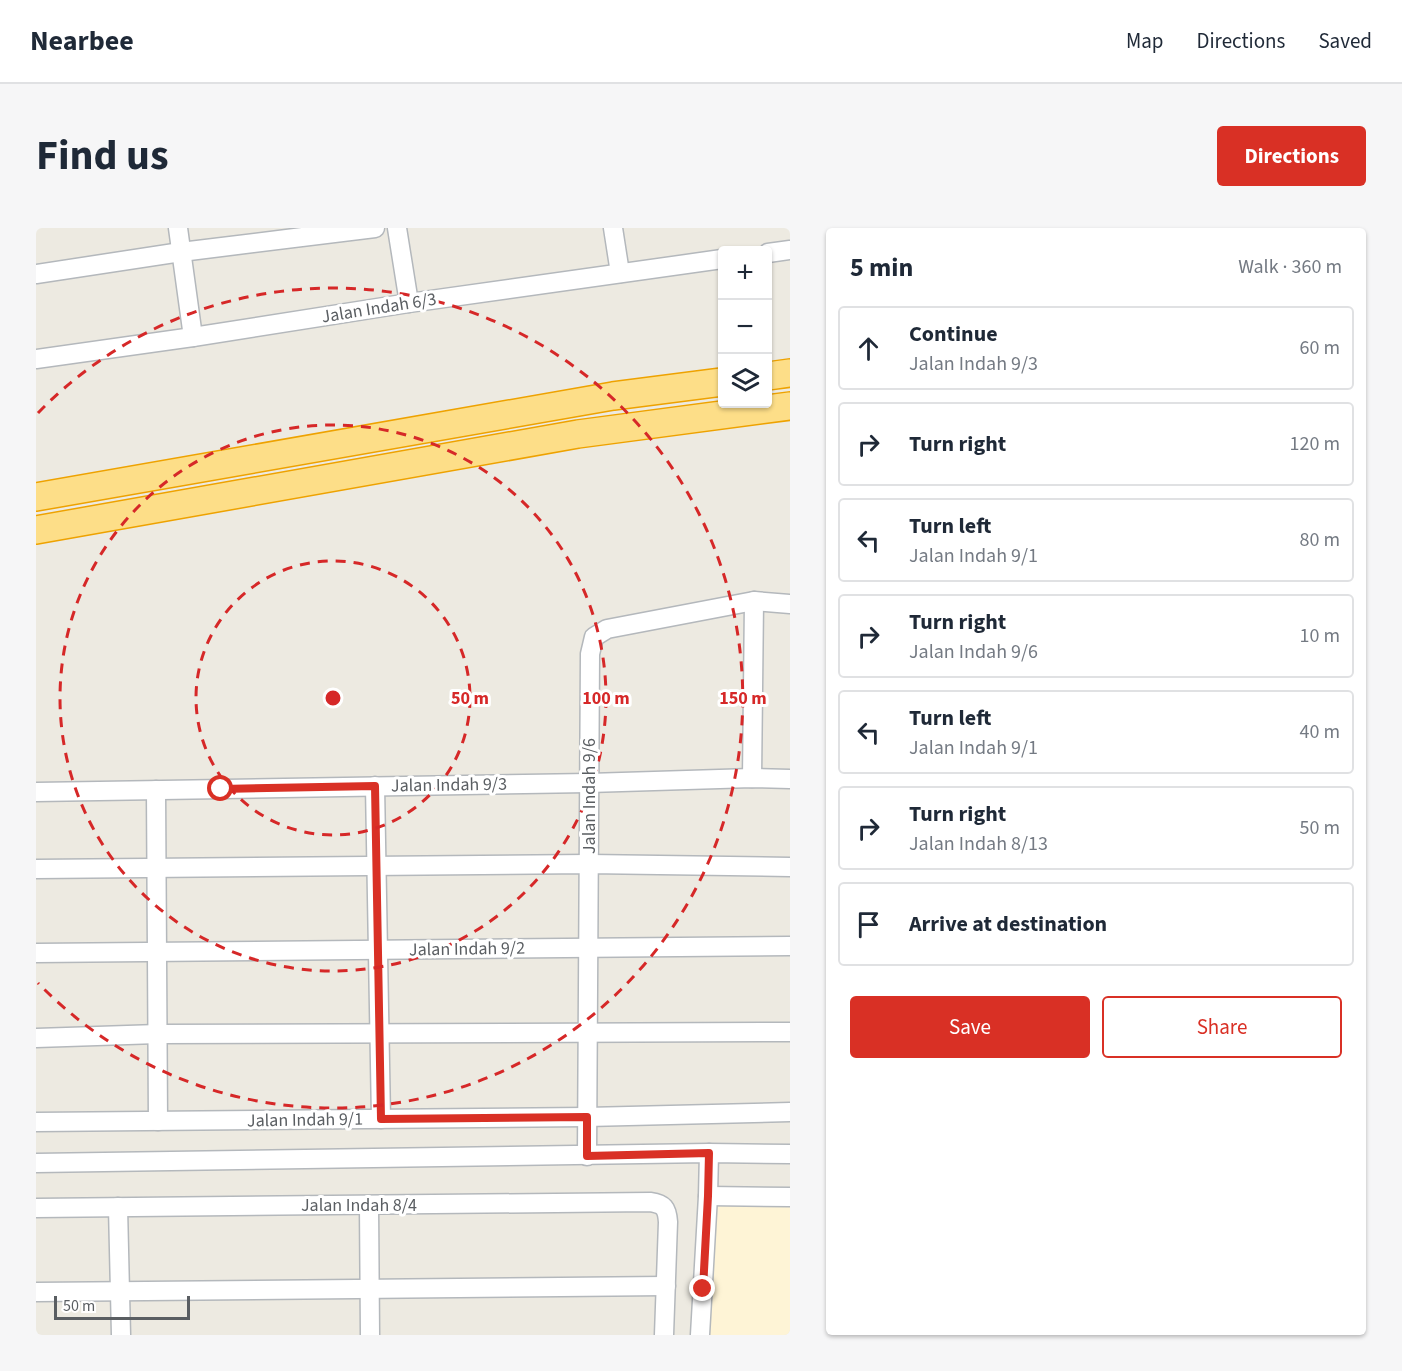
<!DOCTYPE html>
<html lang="en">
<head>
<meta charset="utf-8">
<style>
	:root { --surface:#fff; --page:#f6f6f7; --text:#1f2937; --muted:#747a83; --line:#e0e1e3; --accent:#d93025 }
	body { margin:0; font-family:"Source Sans 3",sans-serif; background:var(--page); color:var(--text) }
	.controls { position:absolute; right:18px; top:18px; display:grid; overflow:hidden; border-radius:6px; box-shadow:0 2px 4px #0004 }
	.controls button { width:54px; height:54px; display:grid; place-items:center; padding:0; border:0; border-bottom:2px solid var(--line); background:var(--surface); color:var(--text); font:30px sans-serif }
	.scale { position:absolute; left:18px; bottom:15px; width:136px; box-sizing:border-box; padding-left:6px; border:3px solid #5a5e62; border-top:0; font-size:16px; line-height:21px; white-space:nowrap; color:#5a5e62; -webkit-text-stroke:4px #fff; paint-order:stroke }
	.stop { position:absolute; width:18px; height:18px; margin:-14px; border:4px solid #d93025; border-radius:50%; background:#fff }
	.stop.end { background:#d93025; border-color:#fff; box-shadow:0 2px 6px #0008 }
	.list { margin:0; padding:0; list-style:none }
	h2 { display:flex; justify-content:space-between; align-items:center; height:78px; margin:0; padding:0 24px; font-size:26px }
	h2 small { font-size:20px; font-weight:400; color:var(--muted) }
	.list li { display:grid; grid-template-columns:39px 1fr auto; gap:18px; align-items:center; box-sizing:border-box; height:84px; margin:0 12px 12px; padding:0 12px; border:2px solid var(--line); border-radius:6px }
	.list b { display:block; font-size:22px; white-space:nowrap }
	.list p { margin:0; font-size:20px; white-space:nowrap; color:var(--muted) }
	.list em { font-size:20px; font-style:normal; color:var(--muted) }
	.actions { display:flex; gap:12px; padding:18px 24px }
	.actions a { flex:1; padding:14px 0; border:2px solid var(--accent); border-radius:6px; text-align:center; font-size:21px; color:var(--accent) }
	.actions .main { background:var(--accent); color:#fff }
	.icon { flex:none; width:33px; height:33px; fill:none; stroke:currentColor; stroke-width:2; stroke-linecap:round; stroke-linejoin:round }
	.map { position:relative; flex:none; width:754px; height:1107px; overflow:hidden; border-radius:6px }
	header { display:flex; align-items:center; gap:36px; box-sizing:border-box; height:84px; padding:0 30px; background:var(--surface); border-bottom:2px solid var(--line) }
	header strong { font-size:28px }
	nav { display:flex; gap:33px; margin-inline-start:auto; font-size:21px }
	.intro { display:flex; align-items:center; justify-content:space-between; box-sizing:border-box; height:144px; padding:0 36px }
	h1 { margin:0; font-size:42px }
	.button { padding:15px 27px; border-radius:6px; background:var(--accent); color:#fff; font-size:21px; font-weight:700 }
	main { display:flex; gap:36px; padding:0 36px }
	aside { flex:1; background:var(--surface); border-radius:6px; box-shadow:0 2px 4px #0004 }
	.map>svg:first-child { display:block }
	.commercial { fill:#fef4d6 }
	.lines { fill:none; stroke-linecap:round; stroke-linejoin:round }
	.minor-casing { stroke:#b4b8bc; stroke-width:21 }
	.highway-casing { stroke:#eea200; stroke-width:30 }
	.minor { stroke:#fff; stroke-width:18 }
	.highway { stroke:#fdde88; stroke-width:27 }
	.route { stroke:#d93025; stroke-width:8 }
	.ring { fill:none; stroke:#d62828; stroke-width:3; stroke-dasharray:10 8 }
	.labels { text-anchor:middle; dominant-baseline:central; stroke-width:6; stroke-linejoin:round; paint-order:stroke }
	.street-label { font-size:18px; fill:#5a5e62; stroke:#fff }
	.centre { fill:#d62828; stroke:#fff; stroke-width:3 }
	.ring-label { font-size:18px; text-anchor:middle; font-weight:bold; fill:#d62828; stroke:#fff; stroke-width:6; stroke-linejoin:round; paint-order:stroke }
</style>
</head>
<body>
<header>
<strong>Nearbee</strong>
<nav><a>Map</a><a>Directions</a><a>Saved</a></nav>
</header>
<div class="intro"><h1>Find us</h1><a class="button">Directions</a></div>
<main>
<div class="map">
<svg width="754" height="1107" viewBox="0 0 754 1107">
	<rect width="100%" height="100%" fill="#edeae1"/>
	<polygon class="commercial" points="679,976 754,976 754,1107 670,1107"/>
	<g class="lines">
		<g class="minor-casing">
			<g id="minor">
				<polyline points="142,0 157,109"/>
				<polyline points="361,0 373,75"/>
				<polyline points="577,0 584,45"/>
				<polyline points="732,25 754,22"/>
				<polyline points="0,46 145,24 339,0"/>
				<polyline points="0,131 157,109 373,75 686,31"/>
				<polyline points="716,550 718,373"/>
				<polyline points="339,558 345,891"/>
				<polyline points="120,562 122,893"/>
				<polyline points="0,564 553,555 716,550 754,551"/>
				<polyline points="0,641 553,636 754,639"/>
				<polyline points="0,725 754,718"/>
				<polyline points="0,810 122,806 754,804"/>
				<polyline points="0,894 551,889 754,884"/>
				<polyline points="551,928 554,426 558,409 571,401 718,373 754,376"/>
				<polyline points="0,935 673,925 754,926"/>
				<polyline points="672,968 754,969"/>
				<polyline points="333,978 334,1107"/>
				<polyline points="82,979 85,1107"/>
				<path d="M0,980L614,974C628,976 631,980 632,994L628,1107"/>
				<polyline points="0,1064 630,1058"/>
				<polyline points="664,1107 672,968 673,925"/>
			</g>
		</g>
		<g class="highway-casing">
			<g id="highway">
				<polyline points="732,148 754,145"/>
				<polyline points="0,269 577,168 686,154"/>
				<polyline points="0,302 542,206 754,178"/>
			</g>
		</g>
		<use href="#minor" class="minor"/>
		<use href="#highway" class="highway"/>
	</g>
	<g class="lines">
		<polyline class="route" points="185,561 339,558 345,891 551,889 551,928 673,925 672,968 667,1061"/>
	</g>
	<g class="ring">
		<circle cx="297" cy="470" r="137"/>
		<circle cx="297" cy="470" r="273"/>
		<path d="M2 185A410 410 0 1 1 2 755"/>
	</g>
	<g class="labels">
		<g class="street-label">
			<text transform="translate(343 80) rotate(-9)">Jalan Indah 6/3</text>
			<text transform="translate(413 557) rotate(-1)">Jalan Indah 9/3</text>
			<text transform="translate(553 568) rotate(-90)">Jalan Indah 9/6</text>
			<text transform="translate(431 721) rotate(-1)">Jalan Indah 9/2</text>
			<text transform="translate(269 892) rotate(-1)">Jalan Indah 9/1</text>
			<text x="323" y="977">Jalan Indah 8/4</text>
		</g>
	</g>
	<circle cx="297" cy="470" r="9" class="centre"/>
	<g class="ring-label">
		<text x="434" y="476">50 m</text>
		<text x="570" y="476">100 m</text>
		<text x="707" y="476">150 m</text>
	</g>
</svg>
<div class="controls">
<button>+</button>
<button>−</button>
<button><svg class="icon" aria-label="layers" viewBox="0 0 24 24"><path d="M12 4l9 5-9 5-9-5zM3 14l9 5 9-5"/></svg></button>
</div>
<div class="scale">50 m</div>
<div class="stop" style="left:185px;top:561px"></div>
<div class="stop end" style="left:667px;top:1061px"></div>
</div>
<aside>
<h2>5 min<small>Walk · 360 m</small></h2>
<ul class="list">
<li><svg class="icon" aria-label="ahead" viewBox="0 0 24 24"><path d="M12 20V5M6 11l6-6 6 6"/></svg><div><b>Continue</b><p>Jalan Indah 9/3</p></div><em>60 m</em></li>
<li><svg class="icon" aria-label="right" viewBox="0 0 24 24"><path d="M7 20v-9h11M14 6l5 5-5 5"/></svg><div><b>Turn right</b></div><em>120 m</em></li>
<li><svg class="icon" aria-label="left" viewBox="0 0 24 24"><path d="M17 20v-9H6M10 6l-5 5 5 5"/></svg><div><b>Turn left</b><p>Jalan Indah 9/1</p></div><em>80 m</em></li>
<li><svg class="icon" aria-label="right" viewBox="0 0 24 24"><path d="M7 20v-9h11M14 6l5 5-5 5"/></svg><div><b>Turn right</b><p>Jalan Indah 9/6</p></div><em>10 m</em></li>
<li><svg class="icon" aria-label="left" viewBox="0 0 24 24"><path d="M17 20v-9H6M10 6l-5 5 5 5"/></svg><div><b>Turn left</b><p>Jalan Indah 9/1</p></div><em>40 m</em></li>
<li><svg class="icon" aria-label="right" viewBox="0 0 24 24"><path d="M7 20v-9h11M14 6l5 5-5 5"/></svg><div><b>Turn right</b><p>Jalan Indah 8/13</p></div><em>50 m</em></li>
<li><svg class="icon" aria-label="arrive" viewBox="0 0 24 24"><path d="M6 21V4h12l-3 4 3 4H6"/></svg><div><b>Arrive at destination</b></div></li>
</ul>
<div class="actions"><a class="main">Save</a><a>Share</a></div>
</aside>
</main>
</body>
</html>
